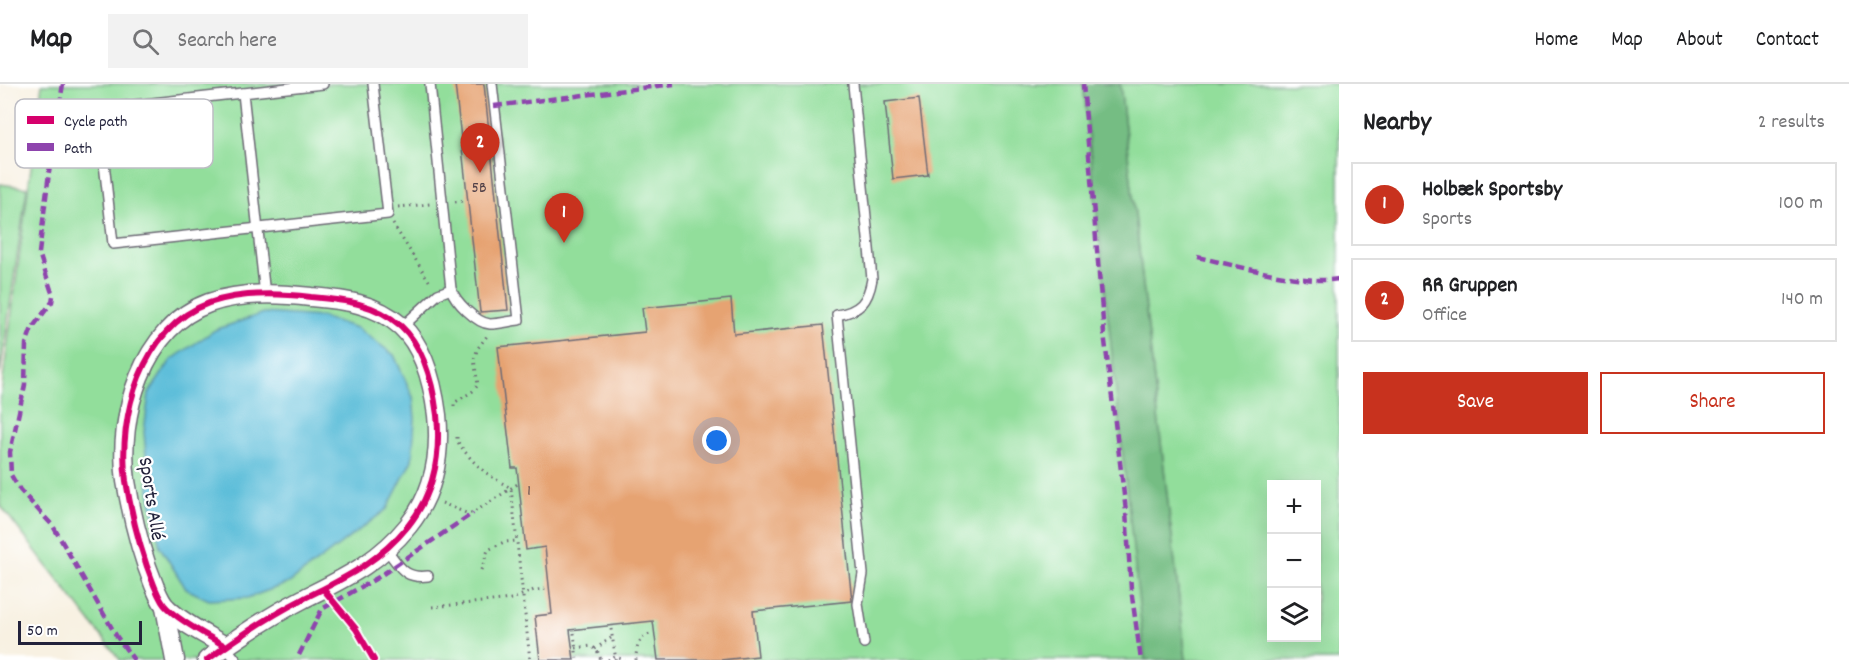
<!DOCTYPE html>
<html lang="en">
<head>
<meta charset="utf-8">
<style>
	:root { --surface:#fff; --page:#f2f2f2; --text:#202124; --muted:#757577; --line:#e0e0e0; --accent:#c8321e }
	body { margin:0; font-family:Dekko,sans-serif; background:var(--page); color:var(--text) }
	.controls { position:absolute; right:18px; bottom:18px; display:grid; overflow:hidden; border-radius:0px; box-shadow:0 6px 24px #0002 }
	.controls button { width:54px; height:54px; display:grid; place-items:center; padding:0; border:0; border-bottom:2px solid var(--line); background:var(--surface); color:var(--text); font:30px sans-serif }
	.scale { position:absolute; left:18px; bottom:15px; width:124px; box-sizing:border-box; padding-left:6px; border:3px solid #22223b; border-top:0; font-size:16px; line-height:21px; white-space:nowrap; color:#22223b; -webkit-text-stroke:4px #fff; paint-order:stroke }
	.you { position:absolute; left:717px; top:357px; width:21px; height:21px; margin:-15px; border:4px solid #fff; border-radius:50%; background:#1a73e8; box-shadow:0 0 0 9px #1a73e833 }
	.badge { display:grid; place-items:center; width:39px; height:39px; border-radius:50%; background:var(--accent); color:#fff; font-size:20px; font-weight:700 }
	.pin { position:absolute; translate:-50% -50px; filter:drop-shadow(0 2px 3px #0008) }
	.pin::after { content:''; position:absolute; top:32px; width:21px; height:18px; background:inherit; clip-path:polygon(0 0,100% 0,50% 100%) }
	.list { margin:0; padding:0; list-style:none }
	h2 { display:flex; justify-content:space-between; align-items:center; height:78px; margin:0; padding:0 24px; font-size:26px }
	h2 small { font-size:20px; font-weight:400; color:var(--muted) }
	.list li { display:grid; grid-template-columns:39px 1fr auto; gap:18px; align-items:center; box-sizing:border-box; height:84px; margin:0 12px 12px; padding:0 12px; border:2px solid var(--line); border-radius:0px }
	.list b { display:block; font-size:22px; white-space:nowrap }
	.list p { margin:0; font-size:20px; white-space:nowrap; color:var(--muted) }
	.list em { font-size:20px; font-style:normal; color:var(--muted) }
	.actions { display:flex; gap:12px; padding:18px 24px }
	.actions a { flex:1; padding:14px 0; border:2px solid var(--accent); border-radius:0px; text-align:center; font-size:21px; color:var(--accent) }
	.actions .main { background:var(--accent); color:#fff }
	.icon { flex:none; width:33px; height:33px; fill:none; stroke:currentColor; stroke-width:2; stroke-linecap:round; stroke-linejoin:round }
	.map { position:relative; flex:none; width:1339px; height:576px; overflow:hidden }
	header { display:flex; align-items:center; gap:36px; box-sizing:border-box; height:84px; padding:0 30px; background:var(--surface); border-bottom:2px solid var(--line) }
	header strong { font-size:28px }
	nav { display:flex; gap:33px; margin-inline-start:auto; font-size:21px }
	.search { width:420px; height:54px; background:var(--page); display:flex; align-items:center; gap:15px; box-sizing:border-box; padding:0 21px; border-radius:0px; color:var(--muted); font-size:22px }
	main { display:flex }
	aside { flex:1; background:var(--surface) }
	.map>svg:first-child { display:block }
	.green { fill:#92de9b; stroke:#5a806b; stroke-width:1.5; fill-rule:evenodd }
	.forest { fill:#75bd83; stroke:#4c705f; stroke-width:1.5 }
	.water { fill:#5bbdd9; stroke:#3e708a; stroke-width:1.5 }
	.building { fill:#e6a372 }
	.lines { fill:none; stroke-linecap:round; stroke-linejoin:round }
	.lane-casing { stroke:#6d6a75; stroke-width:12 }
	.street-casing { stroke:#6d6a75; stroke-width:21 }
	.path { stroke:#6d6a75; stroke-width:3; stroke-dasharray:1.5 4.5; stroke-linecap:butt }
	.lane { stroke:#fff; stroke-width:9 }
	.street { stroke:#fff; stroke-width:18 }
	.quiet { stroke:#8e44ad; stroke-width:4.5; stroke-dasharray:9 4.5; stroke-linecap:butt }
	.cycleway-casing { stroke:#fff; stroke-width:10 }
	.cycleway { stroke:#d6006c; stroke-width:6 }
	.labels { text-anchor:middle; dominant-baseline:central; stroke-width:4.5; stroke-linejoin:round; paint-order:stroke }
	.number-label { font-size:16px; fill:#534249 }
	.street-label { font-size:20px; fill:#22223b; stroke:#fff }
	.key { fill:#fff; stroke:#bdbdc4; stroke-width:1.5 }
	.key-label { font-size:16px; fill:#22223b }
</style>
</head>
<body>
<header>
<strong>Map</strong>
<div class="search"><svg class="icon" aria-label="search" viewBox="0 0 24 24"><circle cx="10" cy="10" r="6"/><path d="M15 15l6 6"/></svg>Search here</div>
<nav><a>Home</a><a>Map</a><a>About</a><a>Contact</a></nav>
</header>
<main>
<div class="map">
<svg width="1339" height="576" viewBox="0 0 1339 576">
	<rect width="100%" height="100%" fill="#fff"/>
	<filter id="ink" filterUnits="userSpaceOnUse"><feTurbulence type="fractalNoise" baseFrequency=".0167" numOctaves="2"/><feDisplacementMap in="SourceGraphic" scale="12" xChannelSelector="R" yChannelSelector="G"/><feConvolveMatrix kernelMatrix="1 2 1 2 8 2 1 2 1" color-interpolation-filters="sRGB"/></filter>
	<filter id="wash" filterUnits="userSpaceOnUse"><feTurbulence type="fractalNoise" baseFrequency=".008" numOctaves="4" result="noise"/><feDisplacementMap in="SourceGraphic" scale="24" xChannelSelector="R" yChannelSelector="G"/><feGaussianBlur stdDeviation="1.35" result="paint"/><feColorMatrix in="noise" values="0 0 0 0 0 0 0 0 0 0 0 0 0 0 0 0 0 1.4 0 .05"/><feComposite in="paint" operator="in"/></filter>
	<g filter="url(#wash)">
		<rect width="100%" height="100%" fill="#f8f1e2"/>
		<g class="green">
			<polygon points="42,0 1090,0 1150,576 120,576 0,421 0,318"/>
			<path d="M1120,0H1339V576H1186ZM1272,400H1316V554H1272Z"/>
			<polygon points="0,100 27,104 0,290"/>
		</g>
		<polygon class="forest" points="1083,0 1120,0 1186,576 1145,576"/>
		<polygon class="water" points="264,229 321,233 357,244 394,271 413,313 415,335 412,376 387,425 289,499 247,514 209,516 186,505 160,463 149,407 144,348 149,309 171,276 215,246"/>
		<g id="blocks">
			<g class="building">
				<polygon points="455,0 484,0 508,226 480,228"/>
				<polygon points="919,14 928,91 893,95 885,18"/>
				<polygon points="731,215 734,250 823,241 852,517 753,527 758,572 721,576 658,576 653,537 570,546 574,576 540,576 535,532 552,530 545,463 526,466 517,384 512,384 498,263 645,248 642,224"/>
			</g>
		</g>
	</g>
	<g filter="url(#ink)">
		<use href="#blocks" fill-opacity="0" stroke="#6d6a75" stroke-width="1.5"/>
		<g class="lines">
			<g class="lane-casing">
				<g id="lane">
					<polyline points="323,0 98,25 113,160 388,130 373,0"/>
					<path d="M430,0L451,205C455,217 476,239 490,240C499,240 510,237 519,236L492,0"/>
					<path d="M853,0L872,195C868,218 860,227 837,231L863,490L858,520L864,559"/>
					<polyline points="243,9 265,211"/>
					<polyline points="402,243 438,210 451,205"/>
					<path d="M386,465C400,482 403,495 428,492"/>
					<polyline points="225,562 236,576"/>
				</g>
			</g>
			<g class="street-casing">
				<g id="street">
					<polyline points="165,523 175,576"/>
					<path d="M207,576C237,554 270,532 303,515C344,494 378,479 408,442C434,410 441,371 437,331C433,300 424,263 401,242C375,219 344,216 311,213C279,209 240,208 209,219C142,243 117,333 126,397C132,433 140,467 154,501C157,508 161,519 167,524C182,539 207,551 225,562"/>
				</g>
			</g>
			<g class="path">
				<polyline points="455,118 462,117"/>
				<polyline points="398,123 430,120"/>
				<polyline points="393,140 431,200"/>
				<polyline points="454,322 454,319 473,307 478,301 474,275 478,264 487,252"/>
				<path d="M457,353V357C474,381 485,390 511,404L530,576"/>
				<polyline points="442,419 466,429 473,429 519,399"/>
				<polyline points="481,486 488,466 504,458 516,457"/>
				<polyline points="432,523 512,515 534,506 549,505"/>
				<polyline points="611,545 616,576"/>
				<polyline points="574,549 577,576"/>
				<polyline points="576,564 591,562 597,566 601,576"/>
				<polyline points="595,565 611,554"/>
				<polyline points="608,576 615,573 625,576"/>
				<path d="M636,576C636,565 638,553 650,550"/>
			</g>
			<use href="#lane" class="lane"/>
			<use href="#street" class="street"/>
			<g class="quiet">
				<polyline points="63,0 51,73 39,169 53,212 52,218 32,244 26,260 25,301 10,368 11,391 20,406 53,442 117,553 134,576"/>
				<polyline points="1083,0 1104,249 1126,427 1131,505 1141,576"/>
				<polyline points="494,22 674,0"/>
				<path d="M1197,173C1235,181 1303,201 1339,195"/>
				<polyline points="299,571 322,525 377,494 473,429"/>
			</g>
			<g class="cycleway-casing">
				<g id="cycleway">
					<polyline points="324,506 356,545 374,576"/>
					<path d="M207,576C237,554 270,532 303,515C344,494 378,479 408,442C434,410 441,371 437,331C433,300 424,263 401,242C375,219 344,216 311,213C279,209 240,208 209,219C142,243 117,333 126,397C132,433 140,467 154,501C157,508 161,519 167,524C182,539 207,551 225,562"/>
				</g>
			</g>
			<use href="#cycleway" class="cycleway"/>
		</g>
	</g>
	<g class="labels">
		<g class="number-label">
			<text x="479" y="104">5B</text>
			<text x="529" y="407">1</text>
		</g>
		<g class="street-label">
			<text transform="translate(150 415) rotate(81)">Sports Allé</text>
		</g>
	</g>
	<rect x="15" y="15" width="198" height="69" rx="9" class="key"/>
	<rect x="27" y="32" width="27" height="8" fill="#d6006c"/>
	<rect x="27" y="59" width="27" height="8" fill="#8e44ad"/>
	<g class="key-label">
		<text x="64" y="42">Cycle path</text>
		<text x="64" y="69">Path</text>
	</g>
</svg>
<div class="controls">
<button>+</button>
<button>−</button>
<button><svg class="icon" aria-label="layers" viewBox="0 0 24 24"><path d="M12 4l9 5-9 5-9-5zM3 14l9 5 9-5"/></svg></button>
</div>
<div class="scale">50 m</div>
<div class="you"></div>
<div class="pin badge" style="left:564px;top:159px">1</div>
<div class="pin badge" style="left:480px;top:89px">2</div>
</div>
<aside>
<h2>Nearby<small>2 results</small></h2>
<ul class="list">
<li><span class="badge">1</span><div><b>Holbæk Sportsby</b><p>Sports</p></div><em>100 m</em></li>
<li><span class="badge">2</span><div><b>RR Gruppen</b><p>Office</p></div><em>140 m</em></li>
</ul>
<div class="actions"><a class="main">Save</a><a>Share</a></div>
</aside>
</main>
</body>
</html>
